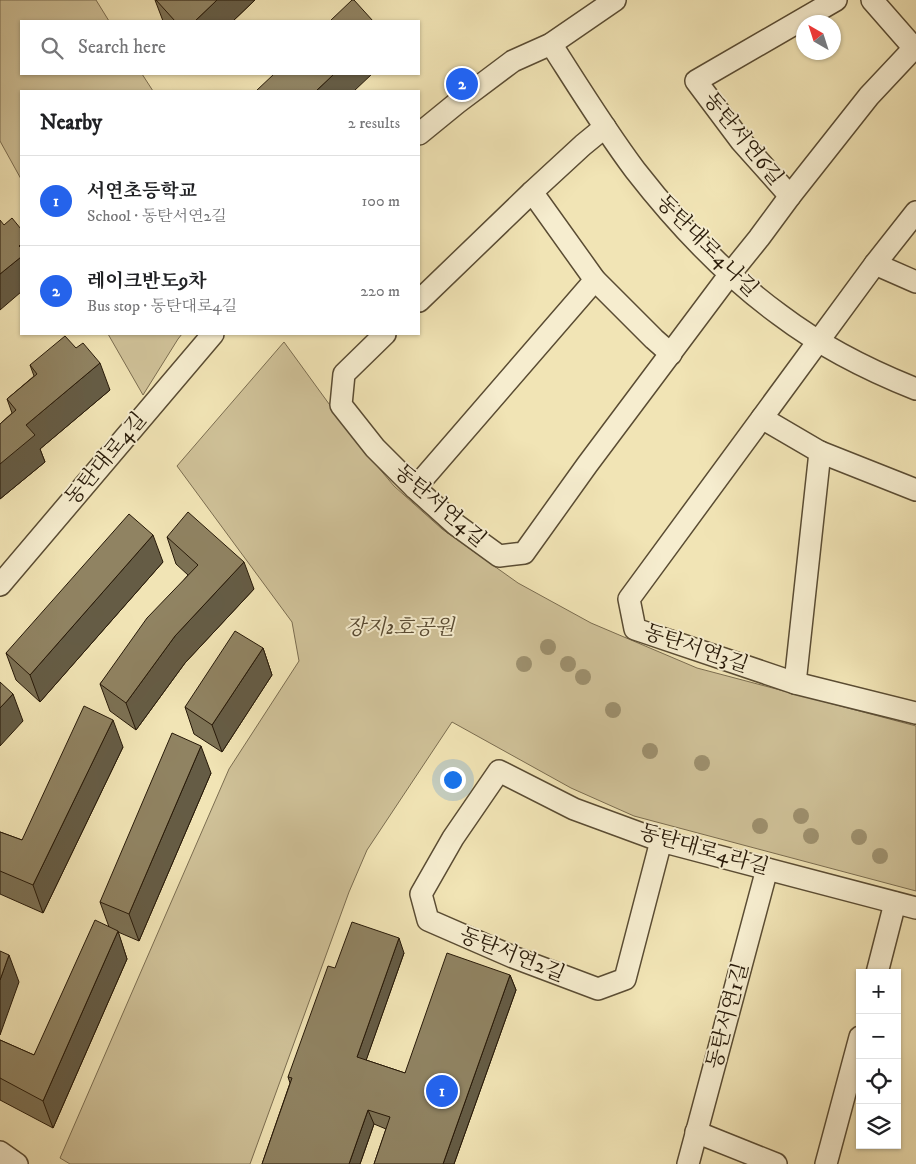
<!DOCTYPE html>
<html lang="en">
<head>
<meta charset="utf-8">
<style>
	:root { --surface:#fff; --page:#f2f2f2; --text:#202124; --muted:#757577; --line:#e0e0e0; --accent:#2563eb }
	body { margin:0; font-family:"IM FELL DW Pica","Noto Serif KR",serif; background:var(--page); color:var(--text) }
	.controls { position:absolute; right:15px; bottom:15px; display:grid; overflow:hidden; border-radius:0px; box-shadow:0 1px 4px #0004 }
	.controls button { width:45px; height:45px; display:grid; place-items:center; padding:0; border:0; border-bottom:1px solid var(--line); background:var(--surface); color:var(--text); font:25px sans-serif }
	.compass { position:absolute; left:796px; top:15px; width:45px; height:45px; border-radius:50%; background:var(--surface); box-shadow:0 1px 4px #0004; rotate:321deg }
	.you { position:absolute; left:452px; top:779px; width:18px; height:18px; margin:-12px; border:4px solid #fff; border-radius:50%; background:#1a73e8; box-shadow:0 0 0 8px #1a73e833 }
	.badge { display:grid; place-items:center; width:32px; height:32px; border-radius:50%; background:var(--accent); color:#fff; font-size:16px; font-weight:700 }
	.pin { position:absolute; translate:-50% -50%; border:2px solid #fff; box-shadow:0 1px 5px #0006 }
	.list { margin:0; padding:0; list-style:none }
	h2 { display:flex; justify-content:space-between; align-items:center; height:65px; margin:0; padding:0 20px; font-size:21px }
	h2 small { font-size:16px; font-weight:400; color:var(--muted) }
	.list li { display:grid; grid-template-columns:32px 1fr auto; gap:15px; align-items:center; box-sizing:border-box; height:90px; padding:0 20px; border-top:1px solid var(--line) }
	.list b { display:block; font-size:19px; white-space:nowrap }
	.list p { margin:0; font-size:16px; white-space:nowrap; color:var(--muted) }
	.list em { font-size:16px; font-style:normal; color:var(--muted) }
	.icon { flex:none; width:28px; height:28px; fill:none; stroke:currentColor; stroke-width:2; stroke-linecap:round; stroke-linejoin:round }
	.map { position:relative; flex:none; width:916px; height:1164px; overflow:hidden }
	.search { position:absolute; background:var(--surface); box-shadow:0 1px 4px #0004; left:20px; top:20px; width:400px; height:55px; display:flex; align-items:center; gap:12px; box-sizing:border-box; padding:0 18px; border-radius:0px; color:var(--muted); font-size:19px }
	.panel { position:absolute; background:var(--surface); box-shadow:0 1px 4px #0004; left:20px; top:90px; width:400px; height:245px; border-radius:0px }
	.map>svg:first-child { display:block }
	.green { fill:#cfc198; stroke:#7b6d50 }
	.lines { fill:none; stroke-linecap:round; stroke-linejoin:round }
	.minor-casing { stroke:#5a4c33; stroke-width:24 }
	.minor { stroke:#f6edcf; stroke-width:21 }
	.tree { fill:#9d906e }
	.wall { fill:#7c7154; stroke:#271908 }
	.shaded-wall { fill:#655c45; stroke:#271908 }
	.building { fill:#908362; stroke:#271908 }
	.labels { text-anchor:middle; dominant-baseline:central; stroke-width:4; stroke-linejoin:round; paint-order:stroke }
	.street-label { font-size:21px; fill:#271908; stroke:#f6edcf }
	.park-label { font-size:21px; font-style:italic; fill:#594b33; stroke:#f6edcf }
</style>
</head>
<body>
<div class="map">
<svg width="916" height="1164" viewBox="0 0 916 1164">
	<rect width="100%" height="100%" fill="#f1e4b5"/>
	<filter id="stains"><feTurbulence type="fractalNoise" baseFrequency=".004" numOctaves="4"/><feColorMatrix values="0 0 0 0 .2 0 0 0 0 .09 0 0 0 0 .02 0 0 0 .5 -.17"/></filter>
	<radialGradient id="worn" r=".72"><stop offset=".6" stop-color="#630" stop-opacity="0"/><stop offset="1" stop-color="#630" stop-opacity=".3"/></radialGradient>
	<g class="green">
		<polygon points="0,0 96,0 109,21 21,21 21,74 142,74 153,91 21,91 21,179 0,141"/>
		<polygon points="108,334 182,334 178,339 143,395"/>
		<polygon points="284,342 356,441 394,486 442,529 518,583 591,623 697,668 916,726 916,891 634,816 571,788 452,722 367,850 349,892 250,1164 70,1164 60,1158 229,769 299,661 292,622 177,466"/>
	</g>
	<g class="lines">
		<g class="minor-casing">
			<g id="minor">
				<polyline points="836,0 696,81 741,141 790,196 869,96 916,46"/>
				<polyline points="872,0 914,48"/>
				<path d="M551,44C578,86 605,130 635,170C677,224 725,275 780,315C821,346 868,370 916,389"/>
				<polyline points="419,134 457,103 513,61 551,44 615,0"/>
				<polyline points="532,192 583,145 605,127"/>
				<polyline points="916,212 875,264 916,282"/>
				<polyline points="875,264 629,599 635,629 795,683 916,713"/>
				<polyline points="419,301 532,192 595,280 654,339 671,354"/>
				<polyline points="385,334 344,374 341,405 375,448 415,488 455,524 499,556 524,553 587,465 730,274 759,238 790,196"/>
				<polyline points="762,418 820,452 916,490"/>
				<polyline points="415,488 595,280"/>
				<polyline points="0,585 213,334"/>
				<polyline points="795,683 820,452"/>
				<polyline points="661,841 625,979 598,989 513,957 428,920 421,894 453,838 499,771 574,809 661,841 916,908"/>
				<polyline points="877,973 895,903"/>
				<polyline points="696,1132 776,1164"/>
				<polyline points="0,1152 17,1164"/>
				<polyline points="688,1164 767,869"/>
				<polyline points="826,1164 860,1037"/>
			</g>
		</g>
		<use href="#minor" class="minor"/>
	</g>
	<g class="tree">
		<circle cx="548" cy="647" r="8"/>
		<circle cx="524" cy="664" r="8"/>
		<circle cx="568" cy="664" r="8"/>
		<circle cx="583" cy="677" r="8"/>
		<circle cx="613" cy="710" r="8"/>
		<circle cx="650" cy="751" r="8"/>
		<circle cx="702" cy="763" r="8"/>
		<circle cx="801" cy="816" r="8"/>
		<circle cx="760" cy="826" r="8"/>
		<circle cx="811" cy="836" r="8"/>
		<circle cx="859" cy="837" r="8"/>
		<circle cx="880" cy="856" r="8"/>
	</g>
	<g class="wall">
		<polygon points="155,0 255,0 233,21 163,21"/>
		<polygon points="30,365 110,390 40,449 45,462 0,499 0,424 12,413 7,399 34,376"/>
		<polygon points="167,537 254,589 185,663 136,730 110,711 100,684 188,575 176,564"/>
		<polygon points="163,562 40,702 16,680 6,653"/>
		<polygon points="263,648 272,675 222,752 194,734 185,707"/>
		<polygon points="123,747 43,913 0,894 0,832 22,840"/>
		<polygon points="211,773 139,941 118,932 127,959 53,1128 0,1100 0,1040 34,1055 109,927 100,902"/>
		<polygon points="404,953 366,1060 405,1073 510,975 516,990 454,1164 374,1164 386,1129 374,1124 360,1164 262,1164 290,1083 288,1077"/>
	</g>
	<g class="shaded-wall">
		<polygon points="217,0 255,0 233,21 195,21"/>
		<polygon points="334,74 372,74 354,91 316,91"/>
		<polygon points="21,257 21,292 0,310 0,274"/>
		<polygon points="100,363 110,390 40,449 45,462 0,499 0,464 26,425"/>
		<polygon points="153,535 163,562 40,702 30,675"/>
		<polygon points="244,562 254,589 185,663 136,730 126,703 175,636"/>
		<polygon points="263,648 272,675 222,752 212,725"/>
		<polygon points="13,694 23,721 0,746 0,708"/>
		<polygon points="113,720 123,747 43,913 33,885"/>
		<polygon points="201,746 211,773 139,941 129,914"/>
		<polygon points="118,931 127,959 53,1128 43,1101"/>
		<polygon points="399,938 404,953 362,1072 357,1057"/>
		<polygon points="9,955 19,982 0,1035 0,980"/>
		<polygon points="510,975 516,990 454,1164 443,1164"/>
		<polygon points="368,1110 374,1124 360,1164 349,1164"/>
	</g>
	<g class="building">
		<polygon points="156,0 217,0 195,21 175,21"/>
		<polygon points="352,0 354,0 373,21 330,21"/>
		<polygon points="274,74 334,74 316,91 256,91"/>
		<polygon points="12,218 21,229 21,244 19,246 21,248 21,257 0,274 0,220 4,225"/>
		<polygon points="65,336 76,348 83,343 100,363 26,425 35,435 0,464 0,424 16,410 7,399 37,374 30,365"/>
		<polygon points="188,512 244,562 175,636 126,703 100,684 147,618 198,565 167,537"/>
		<polygon points="129,514 153,535 30,675 6,653"/>
		<polygon points="235,631 263,648 212,725 185,707"/>
		<polygon points="0,682 13,694 0,708"/>
		<polygon points="84,706 113,720 33,885 0,871 0,832 22,840"/>
		<polygon points="172,733 201,746 129,914 100,902"/>
		<polygon points="95,920 118,931 43,1101 0,1078 0,1040 34,1055"/>
		<polygon points="352,922 399,938 357,1057 405,1073 447,953 510,975 443,1164 374,1164 390,1117 368,1110 349,1164 262,1164 292,1078 288,1077 328,966 335,968"/>
		<polygon points="0,951 9,955 0,980"/>
	</g>
	<g class="labels">
		<g class="street-label">
			<text transform="translate(743 139) rotate(51)">동탄서연6길</text>
			<text transform="translate(707 246) rotate(45)">동탄대로4나길</text>
			<text transform="translate(106 459) rotate(-50)">동탄대로4길</text>
			<text transform="translate(440 506) rotate(41)">동탄서연4길</text>
			<text transform="translate(696 649) rotate(19)">동탄서연3길</text>
			<text transform="translate(704 850) rotate(16)">동탄대로4라길</text>
			<text transform="translate(512 955) rotate(22)">동탄서연2길</text>
			<text transform="translate(728 1016) rotate(-75)">동탄서연1길</text>
		</g>
		<g class="park-label">
			<text x="400" y="628">장지2호공원</text>
		</g>
	</g>
	<rect width="100%" height="100%" filter="url(#stains)"/>
	<rect width="100%" height="100%" fill="url(#worn)"/>
</svg>
<div class="controls">
<button>+</button>
<button>−</button>
<button><svg class="icon" aria-label="locate" viewBox="0 0 24 24"><circle cx="12" cy="12" r="6"/><path d="M12 2v4M12 18v4M2 12h4M18 12h4"/></svg></button>
<button><svg class="icon" aria-label="layers" viewBox="0 0 24 24"><path d="M12 4l9 5-9 5-9-5zM3 14l9 5 9-5"/></svg></button>
</div>
<svg class="compass" viewBox="-18 -18 36 36"><path d="M0-13l5 13h-10z" fill="#e53935"/><path d="M0 13l5-13h-10z" fill="#757577"/></svg>
<div class="you"></div>
<div class="pin badge" style="left:442px;top:1091px">1</div>
<div class="pin badge" style="left:462px;top:84px">2</div>
<div class="search"><svg class="icon" aria-label="search" viewBox="0 0 24 24"><circle cx="10" cy="10" r="6"/><path d="M15 15l6 6"/></svg>Search here</div>
<section class="panel">
<h2>Nearby<small>2 results</small></h2>
<ul class="list">
<li><span class="badge">1</span><div><b>서연초등학교</b><p>School · 동탄서연2길</p></div><em>100 m</em></li>
<li><span class="badge">2</span><div><b>레이크반도9차</b><p>Bus stop · 동탄대로4길</p></div><em>220 m</em></li>
</ul>
</section>
</div>
</body>
</html>
